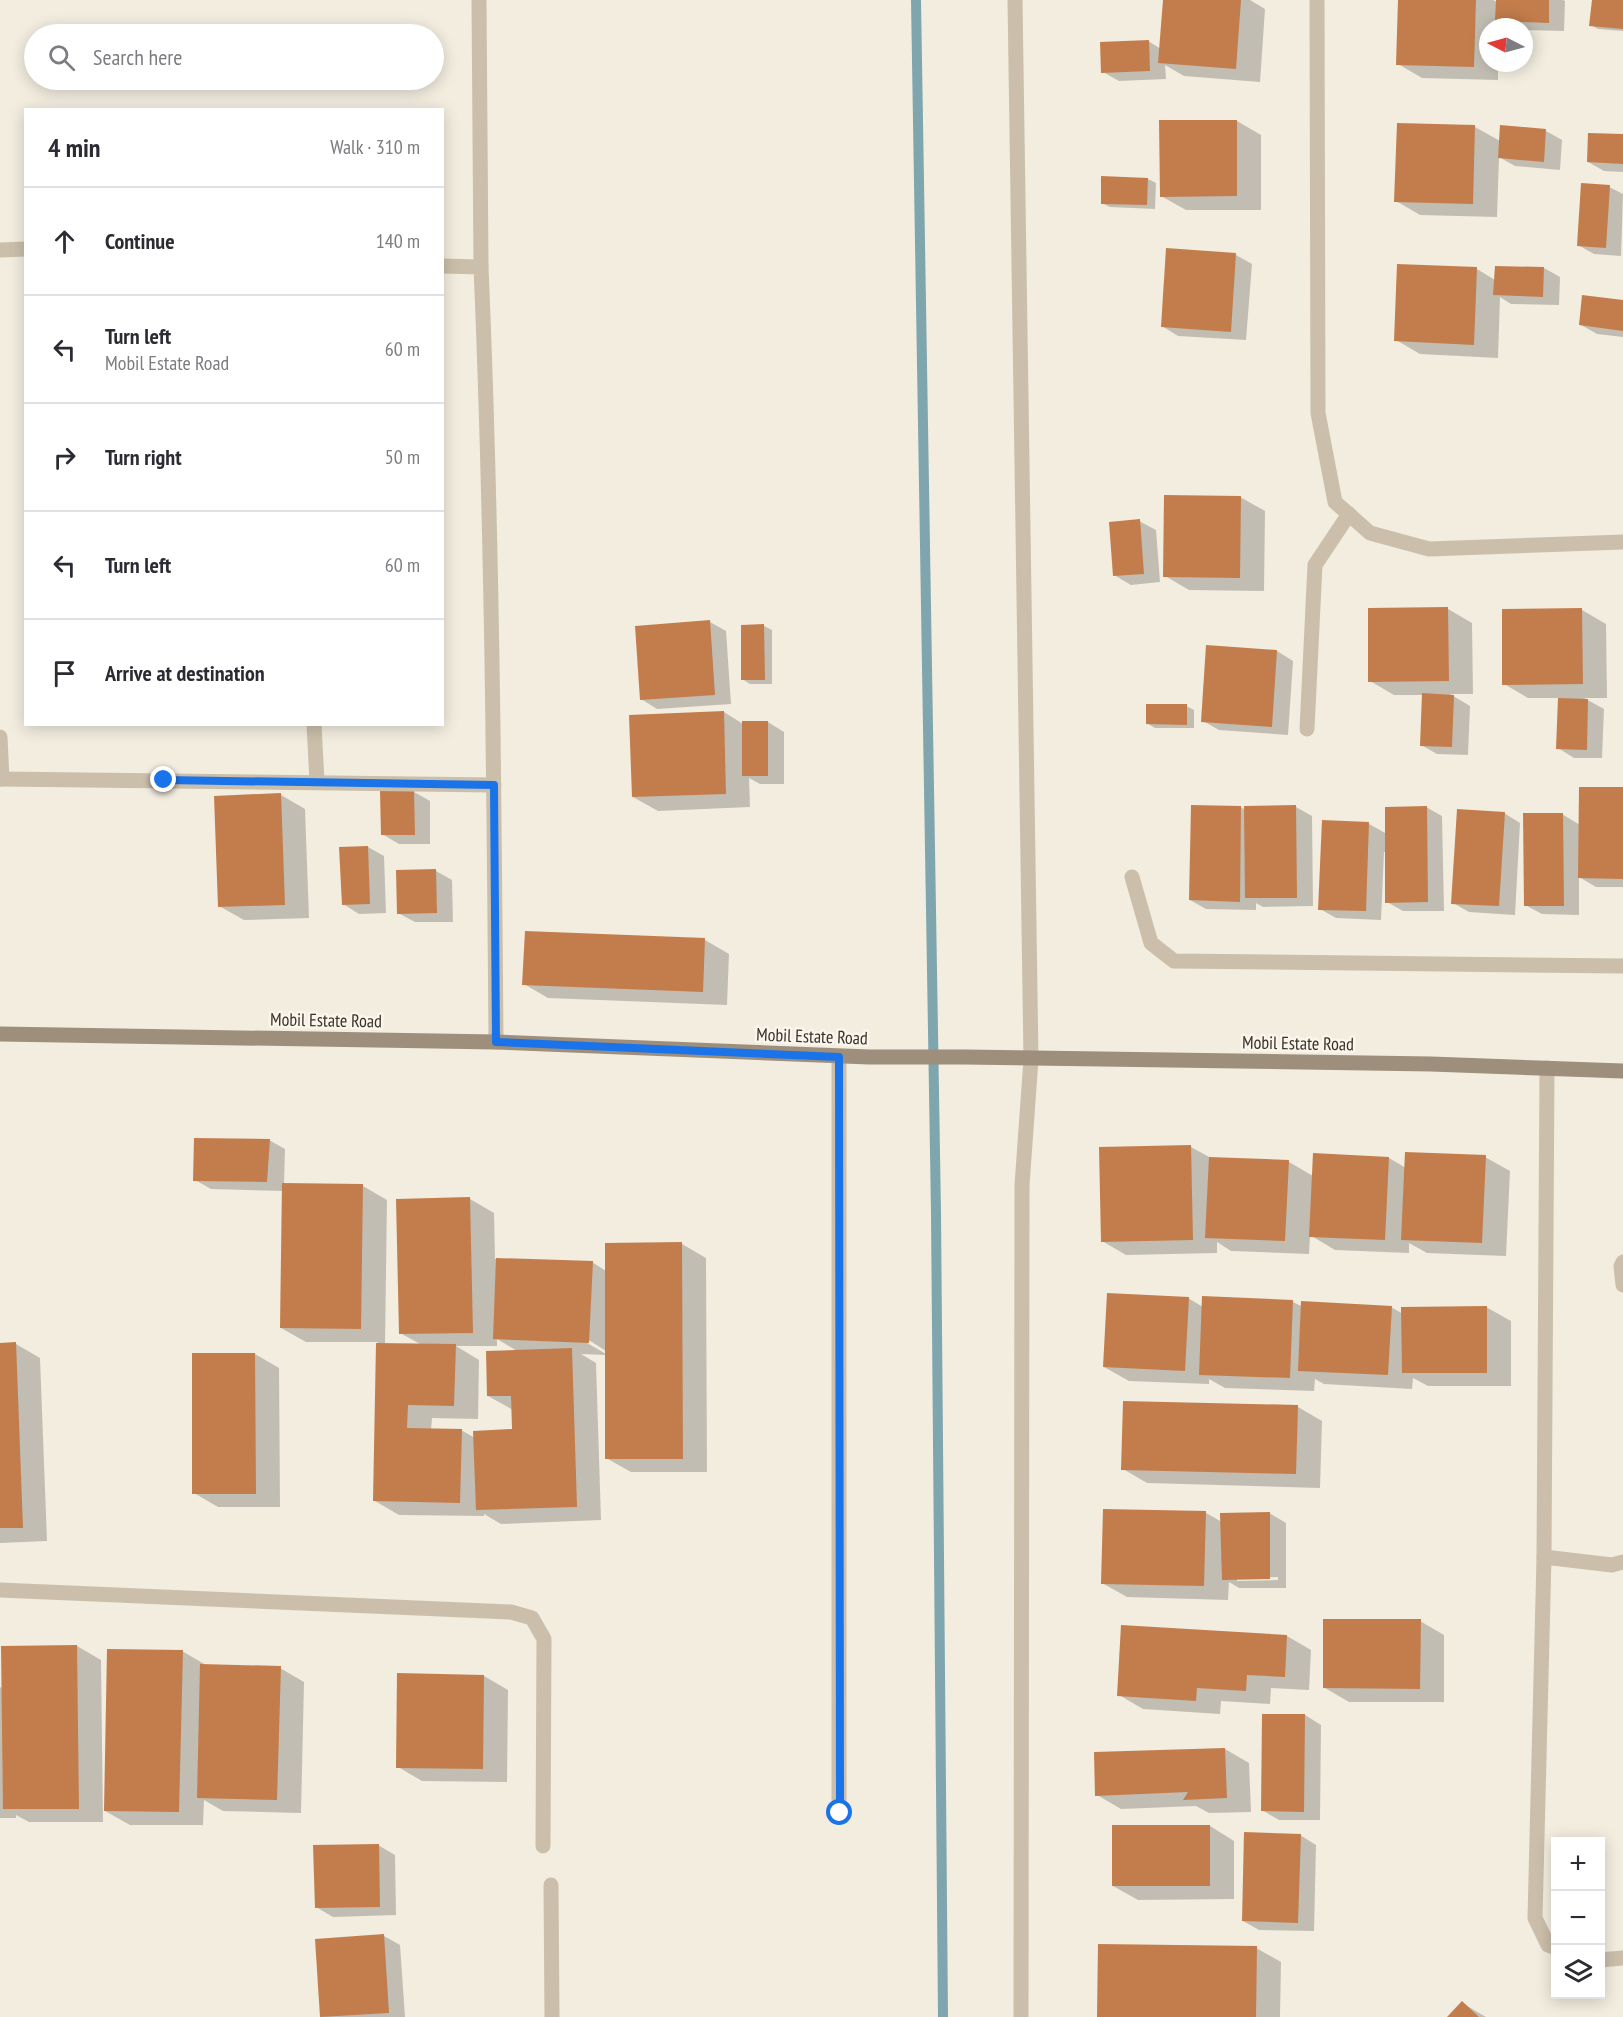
<!DOCTYPE html>
<html lang="en">
<head>
<meta charset="utf-8">
<style>
	:root { --surface:#fff; --page:#f7f7f7; --text:#2b2b33; --muted:#7c7c81; --line:#e1e1e2 }
	body { margin:0; font-family:"PT Sans Narrow",sans-serif; background:var(--page); color:var(--text) }
	.controls { position:absolute; right:18px; bottom:18px; display:grid; overflow:hidden; border-radius:0px; box-shadow:0 3px 15px #0003 }
	.controls button { width:54px; height:54px; display:grid; place-items:center; padding:0; border:0; border-bottom:2px solid var(--line); background:var(--surface); color:var(--text); font:30px sans-serif }
	.compass { position:absolute; left:1479px; top:18px; width:54px; height:54px; border-radius:50%; background:var(--surface); box-shadow:0 3px 15px #0003; rotate:276deg }
	.stop { position:absolute; width:18px; height:18px; margin:-14px; border:4px solid #1a73e8; border-radius:50%; background:#fff }
	.stop.end { background:#1a73e8; border-color:#fff; box-shadow:0 2px 6px #0008 }
	.list { margin:0; padding:0; list-style:none }
	h2 { display:flex; justify-content:space-between; align-items:center; height:78px; margin:0; padding:0 24px; font-size:26px }
	h2 small { font-size:20px; font-weight:400; color:var(--muted) }
	.list li { display:grid; grid-template-columns:39px 1fr auto; gap:18px; align-items:center; box-sizing:border-box; height:108px; padding:0 24px; border-top:2px solid var(--line) }
	.list b { display:block; font-size:22px; white-space:nowrap }
	.list p { margin:0; font-size:20px; white-space:nowrap; color:var(--muted) }
	.list em { font-size:20px; font-style:normal; color:var(--muted) }
	.icon { flex:none; width:33px; height:33px; fill:none; stroke:currentColor; stroke-width:2; stroke-linecap:round; stroke-linejoin:round }
	.map { position:relative; flex:none; width:1623px; height:2017px; overflow:hidden }
	.search { position:absolute; background:var(--surface); box-shadow:0 3px 15px #0003; left:24px; top:24px; width:420px; height:66px; display:flex; align-items:center; gap:15px; box-sizing:border-box; padding:0 21px; border-radius:33px; color:var(--muted); font-size:22px }
	.panel { position:absolute; background:var(--surface); box-shadow:0 3px 15px #0003; left:24px; top:108px; width:420px; height:618px; border-radius:0px }
	.map>svg:first-child { display:block }
	.shadow { fill:#0003; fill-rule:evenodd }
	.lines { fill:none; stroke-linecap:round; stroke-linejoin:round }
	.stream { stroke:#7fa5af; stroke-width:10 }
	.building { fill:#c37d4c }
	.service { stroke:#cbbfab; stroke-width:15 }
	.minor { stroke:#cbbfab; stroke-width:15 }
	.secondary { stroke:#9e8e7c; stroke-width:15 }
	.route { stroke:#1a73e8; stroke-width:8 }
	.labels { text-anchor:middle; dominant-baseline:central; stroke-width:5; stroke-linejoin:round; paint-order:stroke }
	.street-label { font-size:18px; fill:#39312a; stroke:#faf6ec }
</style>
</head>
<body>
<div class="map">
<svg width="1623" height="2017" viewBox="0 0 1623 2017">
	<rect width="100%" height="100%" fill="#f2eddf"/>
	<g class="shadow">
		<polygon points="1165,0 1250,0 1265,9 1260,82 1184,76 1165,65 1166,79 1119,81 1103,72 1148,41 1161,49"/>
		<polygon points="1400,0 1493,0 1497,2 1497,0 1563,0 1565,1 1564,31 1524,30 1524,27 1509,27 1500,22 1500,27 1488,27 1488,63 1498,63 1498,80 1422,78 1398,64"/>
		<polygon points="1593,0 1623,0 1623,31 1598,29 1591,25"/>
		<polygon points="1237,121 1261,135 1261,210 1186,210 1161,196"/>
		<polygon points="1398,124 1475,127 1500,141 1546,131 1562,140 1560,170 1515,166 1499,157 1497,217 1420,215 1396,201"/>
		<polygon points="1623,136 1623,172 1604,171 1588,162"/>
		<polygon points="1103,178 1148,179 1156,183 1155,209 1110,207 1102,203"/>
		<polygon points="1609,187 1623,194 1621,256 1594,254 1578,245"/>
		<polygon points="1236,255 1252,264 1246,340 1178,336 1162,326"/>
		<polygon points="1544,268 1560,277 1559,305 1511,304 1500,297 1498,358 1420,354 1396,340 1477,269 1495,280"/>
		<polygon points="1623,301 1623,337 1597,334 1581,325"/>
		<polygon points="1240,497 1265,511 1264,591 1189,590 1165,576"/>
		<polygon points="1139,521 1156,530 1160,582 1131,585 1114,575"/>
		<polygon points="1448,609 1472,623 1473,694 1450,694 1470,706 1468,755 1437,754 1421,745 1423,695 1394,695 1370,681"/>
		<polygon points="1582,610 1606,624 1607,698 1584,698 1604,709 1602,758 1574,758 1558,748 1559,698 1528,698 1504,684"/>
		<polygon points="710,622 726,631 731,704 657,709 641,699"/>
		<polygon points="742,626 764,626 772,630 772,684 750,684 742,679"/>
		<polygon points="1277,651 1293,661 1288,735 1219,730 1203,721"/>
		<polygon points="1186,706 1194,710 1194,728 1155,728 1148,724"/>
		<polygon points="724,712 743,724 768,722 784,732 784,784 760,784 749,778 750,807 658,811 633,797"/>
		<polygon points="1623,788 1623,887 1596,887 1579,877 1579,915 1542,914 1525,905 1562,814 1580,825"/>
		<polygon points="414,792 430,801 430,844 399,844 382,834"/>
		<polygon points="281,795 305,809 309,918 244,920 219,906"/>
		<polygon points="1240,807 1246,810 1296,807 1312,816 1313,906 1263,907 1256,903 1256,910 1206,909 1190,900"/>
		<polygon points="1426,807 1442,816 1444,911 1403,911 1387,902 1387,852 1384,852 1381,920 1336,918 1320,909 1369,824 1387,834"/>
		<polygon points="1504,813 1520,823 1515,915 1469,912 1453,903"/>
		<polygon points="368,847 384,856 386,913 359,914 343,904"/>
		<polygon points="436,871 452,880 453,922 415,922 398,913"/>
		<polygon points="705,940 729,954 727,1005 548,998 524,984"/>
		<path d="M269,1140L285,1149L284,1184L363,1186L387,1200L385,1345H422L400,1333L398,1200L470,1199L494,1213L495,1259L592,1262L606,1271L682,1244L706,1258L707,1472H631L606,1458V1355L581,1354L596,1363L601,1520L501,1524L484,1514V1516L399,1515L375,1501L378,1342H306L281,1328L284,1191L211,1189L195,1180ZM584,1337L606,1351V1354L582,1340ZM497,1339L517,1351L488,1396L513,1410L514,1430L475,1438L461,1430H431L432,1418L478,1419L479,1360L456,1346H497Z"/>
		<polygon points="1191,1147 1211,1158 1289,1162 1313,1176 1389,1158 1406,1168 1485,1157 1510,1171 1506,1256 1427,1253 1409,1243 1409,1253 1335,1250 1310,1235 1309,1254 1231,1251 1217,1242 1217,1253 1126,1255 1102,1241 1100,1148"/>
		<polygon points="1188,1298 1203,1307 1293,1302 1303,1307 1391,1307 1403,1314 1486,1307 1511,1321 1511,1386 1428,1386 1413,1378 1412,1389 1324,1384 1315,1379 1314,1391 1225,1388 1209,1379 1209,1384 1129,1381 1104,1367"/>
		<polygon points="0,1344 16,1344 40,1358 47,1541 0,1543"/>
		<polygon points="255,1354 279,1368 280,1507 218,1507 194,1493"/>
		<polygon points="1298,1407 1322,1421 1320,1488 1147,1483 1123,1469"/>
		<path d="M1104,1510L1206,1513L1222,1522L1269,1513L1286,1523V1588H1239L1229,1582L1228,1600L1127,1597L1102,1583ZM1278,1577V1580L1237,1581V1578Z"/>
		<polygon points="1420,1621 1444,1635 1444,1702 1349,1702 1325,1688"/>
		<polygon points="1287,1636 1311,1650 1309,1690 1271,1688 1270,1704 1221,1701 1220,1714 1143,1709 1119,1695"/>
		<polygon points="77,1646 101,1660 103,1822 29,1822 16,1815 16,1818 0,1818 0,1687 3,1689"/>
		<polygon points="182,1651 206,1665 280,1668 304,1682 301,1813 223,1811 204,1800 203,1825 130,1825 105,1811"/>
		<polygon points="484,1676 508,1690 507,1782 422,1781 398,1767"/>
		<polygon points="1305,1715 1321,1725 1320,1820 1279,1820 1262,1810"/>
		<polygon points="1225,1749 1249,1763 1251,1812 1209,1813 1196,1806 1121,1809 1097,1795 1095,1754"/>
		<polygon points="1210,1826 1234,1841 1234,1899 1138,1900 1113,1886"/>
		<polygon points="1300,1835 1316,1845 1314,1931 1259,1930 1243,1921"/>
		<polygon points="378,1845 395,1855 396,1915 333,1917 316,1907"/>
		<polygon points="384,1936 400,1945 405,2017 322,2017"/>
		<polygon points="1256,1948 1281,1962 1280,2017 1098,2017"/>
		<polygon points="1462,2003 1486,2017 1449,2017"/>
	</g>
	<g class="lines">
		<polyline class="stream" points="916,0 936,1213 943,2017"/>
	</g>
	<g class="building">
		<polygon points="1163,0 1241,0 1236,69 1158,63"/>
		<polygon points="1398,0 1476,0 1474,67 1396,65"/>
		<polygon points="1496,0 1549,0 1549,23 1495,21"/>
		<polygon points="1592,0 1623,0 1623,29 1589,26"/>
		<polygon points="1149,40 1150,71 1101,73 1100,42"/>
		<polygon points="1159,120 1237,120 1237,196 1160,197"/>
		<polygon points="1397,123 1475,125 1473,204 1394,202"/>
		<polygon points="1500,125 1546,129 1544,162 1498,158"/>
		<polygon points="1588,133 1623,134 1623,164 1587,162"/>
		<polygon points="1101,176 1148,178 1147,205 1101,204"/>
		<polygon points="1581,183 1610,185 1606,248 1577,246"/>
		<polygon points="1166,248 1236,253 1231,332 1161,327"/>
		<polygon points="1397,264 1477,267 1474,345 1394,341"/>
		<polygon points="1495,266 1544,267 1543,297 1493,295"/>
		<polygon points="1582,295 1623,300 1623,331 1579,325"/>
		<polygon points="1164,495 1241,496 1240,578 1163,577"/>
		<polygon points="1140,519 1144,574 1113,576 1109,522"/>
		<polygon points="1448,607 1449,681 1368,682 1368,608"/>
		<polygon points="1582,608 1583,684 1502,685 1502,609"/>
		<polygon points="710,620 715,695 640,700 635,626"/>
		<polygon points="764,624 765,680 741,680 741,625"/>
		<polygon points="1206,645 1277,650 1272,727 1201,722"/>
		<polygon points="1422,693 1454,695 1452,747 1420,746"/>
		<polygon points="1558,698 1588,699 1587,750 1556,749"/>
		<polygon points="1146,704 1187,704 1187,725 1146,724"/>
		<polygon points="724,711 726,794 632,797 629,715"/>
		<rect x="742" y="721" width="26" height="55"/>
		<polygon points="1579,787 1623,787 1623,879 1578,878"/>
		<polygon points="380,791 414,791 415,835 381,835"/>
		<polygon points="281,793 285,905 218,907 214,796"/>
		<polygon points="1191,805 1241,806 1240,902 1189,900"/>
		<polygon points="1296,805 1297,898 1245,898 1244,806"/>
		<polygon points="1427,806 1428,902 1385,903 1385,807"/>
		<polygon points="1457,809 1505,812 1499,906 1451,904"/>
		<polygon points="1523,813 1563,813 1564,906 1524,906"/>
		<polygon points="1322,820 1369,822 1366,911 1318,910"/>
		<polygon points="368,846 370,904 342,905 339,847"/>
		<polygon points="436,869 437,913 397,914 396,870"/>
		<polygon points="525,931 705,938 703,992 522,985"/>
		<polygon points="194,1138 270,1139 267,1182 193,1181"/>
		<polygon points="1191,1145 1193,1240 1101,1242 1099,1147"/>
		<polygon points="1405,1152 1486,1155 1482,1243 1401,1240"/>
		<polygon points="1313,1153 1389,1157 1385,1240 1309,1237"/>
		<polygon points="1209,1157 1289,1160 1285,1241 1205,1238"/>
		<polygon points="282,1183 363,1184 361,1329 280,1328"/>
		<polygon points="470,1197 473,1333 399,1334 396,1199"/>
		<polygon points="682,1242 683,1459 605,1459 605,1243"/>
		<polygon points="496,1258 593,1261 589,1343 493,1339"/>
		<polygon points="1107,1293 1189,1297 1185,1371 1103,1367"/>
		<polygon points="1202,1296 1293,1300 1290,1378 1199,1375"/>
		<polygon points="1301,1301 1392,1306 1388,1375 1298,1371"/>
		<polygon points="1487,1306 1487,1373 1402,1373 1401,1307"/>
		<polygon points="16,1342 23,1528 0,1528 0,1343"/>
		<polygon points="376,1343 456,1344 454,1406 408,1405 407,1428 462,1429 460,1503 373,1501"/>
		<polygon points="572,1348 577,1507 476,1510 473,1431 512,1429 511,1396 487,1396 486,1351"/>
		<polygon points="192,1353 255,1353 256,1494 192,1494"/>
		<polygon points="1123,1401 1298,1405 1296,1474 1121,1470"/>
		<polygon points="1103,1509 1206,1511 1204,1586 1101,1584"/>
		<polygon points="1270,1512 1270,1579 1222,1580 1220,1513"/>
		<polygon points="1323,1619 1421,1619 1420,1689 1323,1688"/>
		<polygon points="1121,1625 1287,1635 1285,1677 1247,1675 1246,1691 1197,1688 1196,1701 1117,1696"/>
		<polygon points="77,1645 79,1809 3,1809 1,1646"/>
		<polygon points="107,1649 183,1650 179,1812 104,1811"/>
		<polygon points="200,1664 281,1666 277,1800 197,1798"/>
		<polygon points="397,1673 484,1675 483,1769 396,1768"/>
		<polygon points="1262,1714 1305,1714 1304,1812 1261,1811"/>
		<polygon points="1225,1748 1227,1798 1183,1800 1188,1792 1095,1796 1094,1752"/>
		<rect x="1112" y="1825" width="98" height="61"/>
		<polygon points="1244,1832 1301,1834 1298,1923 1242,1921"/>
		<polygon points="379,1844 380,1907 315,1908 313,1845"/>
		<polygon points="384,1934 389,2013 320,2017 315,1939"/>
		<polygon points="1098,1944 1257,1946 1256,2017 1097,2017"/>
		<polygon points="1462,2001 1479,2017 1447,2017"/>
	</g>
	<g class="lines">
		<g class="service">
			<polyline points="314,724 317,782"/>
			<polyline points="0,737 2,779"/>
			<polyline points="0,779 494,785"/>
			<polyline points="839,1057 839,1813"/>
			<polyline points="1623,1262 1621,1266 1623,1285"/>
			<polyline points="1544,1557 1612,1565 1623,1562"/>
		</g>
		<g class="minor">
			<polyline points="479,0 481,267"/>
			<polyline points="1015,0 1031,1059 1022,1185 1021,2017"/>
			<polyline points="1317,0 1318,413 1335,502 1370,533 1429,549 1623,542"/>
			<polyline points="0,250 26,249"/>
			<path d="M442,266L481,267C492,525 494,784 496,1042"/>
			<polyline points="1307,729 1315,565 1349,514"/>
			<polyline points="1132,877 1151,943 1174,961 1623,966"/>
			<polyline points="1547,1068 1544,1557 1535,1918 1548,1945 1556,1948"/>
			<polyline points="0,1590 511,1612 532,1618 544,1639 543,1846"/>
			<polyline points="551,1885 552,2017"/>
			<polyline points="1600,1960 1623,1958"/>
		</g>
		<polyline class="secondary" points="0,1034 496,1042 869,1057 964,1057 1431,1064 1623,1071"/>
	</g>
	<g class="lines">
		<polyline class="route" points="164,780 494,785 496,1042 839,1057 840,1813"/>
	</g>
	<g class="labels">
		<g class="street-label">
			<text transform="translate(326 1020) rotate(1)">Mobil Estate Road</text>
			<text transform="translate(812 1036) rotate(2)">Mobil Estate Road</text>
			<text transform="translate(1298 1043) rotate(1)">Mobil Estate Road</text>
		</g>
	</g>
</svg>
<div class="controls">
<button>+</button>
<button>−</button>
<button><svg class="icon" aria-label="layers" viewBox="0 0 24 24"><path d="M12 4l9 5-9 5-9-5zM3 14l9 5 9-5"/></svg></button>
</div>
<svg class="compass" viewBox="-18 -18 36 36"><path d="M0-13l5 13h-10z" fill="#e53935"/><path d="M0 13l5-13h-10z" fill="#7c7c81"/></svg>
<div class="stop" style="left:840px;top:1813px"></div>
<div class="stop end" style="left:164px;top:780px"></div>
<div class="search"><svg class="icon" aria-label="search" viewBox="0 0 24 24"><circle cx="10" cy="10" r="6"/><path d="M15 15l6 6"/></svg>Search here</div>
<section class="panel">
<h2>4 min<small>Walk · 310 m</small></h2>
<ul class="list">
<li><svg class="icon" aria-label="ahead" viewBox="0 0 24 24"><path d="M12 20V5M6 11l6-6 6 6"/></svg><div><b>Continue</b></div><em>140 m</em></li>
<li><svg class="icon" aria-label="left" viewBox="0 0 24 24"><path d="M17 20v-9H6M10 6l-5 5 5 5"/></svg><div><b>Turn left</b><p>Mobil Estate Road</p></div><em>60 m</em></li>
<li><svg class="icon" aria-label="right" viewBox="0 0 24 24"><path d="M7 20v-9h11M14 6l5 5-5 5"/></svg><div><b>Turn right</b></div><em>50 m</em></li>
<li><svg class="icon" aria-label="left" viewBox="0 0 24 24"><path d="M17 20v-9H6M10 6l-5 5 5 5"/></svg><div><b>Turn left</b></div><em>60 m</em></li>
<li><svg class="icon" aria-label="arrive" viewBox="0 0 24 24"><path d="M6 21V4h12l-3 4 3 4H6"/></svg><div><b>Arrive at destination</b></div></li>
</ul>
</section>
</div>
</body>
</html>
